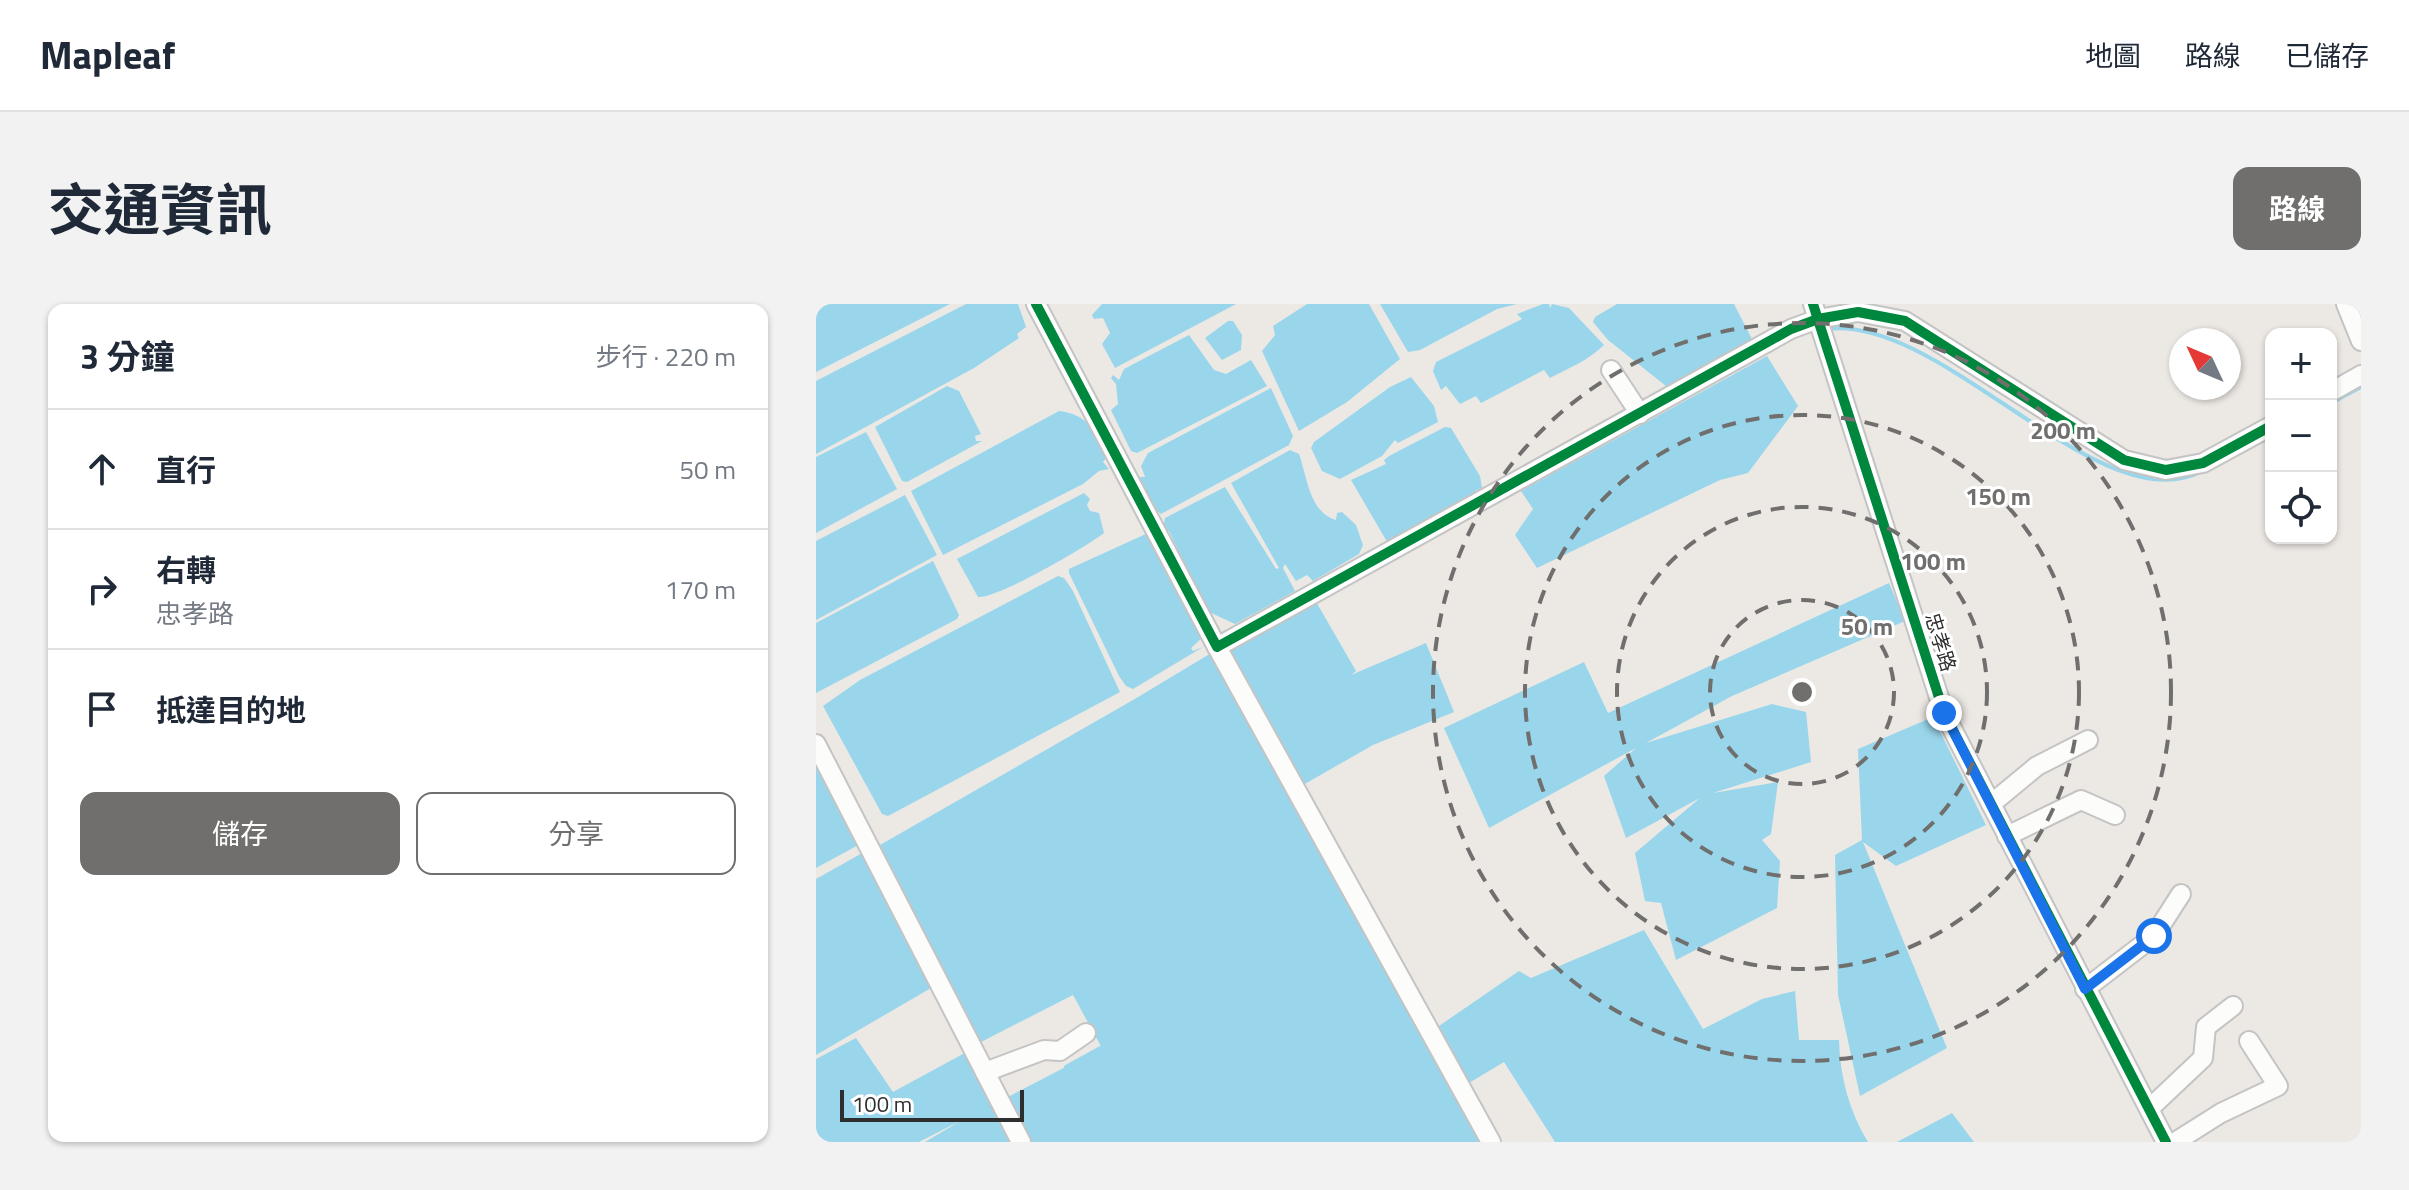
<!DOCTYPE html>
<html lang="zh-TW">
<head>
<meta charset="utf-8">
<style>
	:root { --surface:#fff; --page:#f2f2f3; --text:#1f2937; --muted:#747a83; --line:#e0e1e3; --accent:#706f6e }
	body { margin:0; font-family:"Titillium Web","Noto Sans TC",sans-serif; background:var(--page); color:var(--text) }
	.controls { position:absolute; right:24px; top:24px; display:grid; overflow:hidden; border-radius:16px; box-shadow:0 2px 6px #0004 }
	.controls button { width:72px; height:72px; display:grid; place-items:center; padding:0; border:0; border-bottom:2px solid var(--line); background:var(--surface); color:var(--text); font:40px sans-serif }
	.compass { position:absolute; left:1353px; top:24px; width:72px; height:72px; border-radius:50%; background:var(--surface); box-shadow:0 2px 6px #0004; rotate:314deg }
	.scale { position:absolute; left:24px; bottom:20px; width:184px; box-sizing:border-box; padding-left:8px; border:4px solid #2e2e2e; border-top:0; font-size:22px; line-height:28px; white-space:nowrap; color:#2e2e2e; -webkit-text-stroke:6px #fff; paint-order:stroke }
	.stop { position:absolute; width:24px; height:24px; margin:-18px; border:6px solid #1a73e8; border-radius:50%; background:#fff }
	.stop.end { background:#1a73e8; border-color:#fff; box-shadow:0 2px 8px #0008 }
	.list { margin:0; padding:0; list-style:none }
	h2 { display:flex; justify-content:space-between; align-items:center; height:104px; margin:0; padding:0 32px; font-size:34px }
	h2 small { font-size:26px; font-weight:400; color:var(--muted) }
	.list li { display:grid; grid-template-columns:52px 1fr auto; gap:24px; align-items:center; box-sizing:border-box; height:120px; padding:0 32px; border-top:2px solid var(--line) }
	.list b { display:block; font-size:30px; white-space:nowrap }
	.list p { margin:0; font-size:26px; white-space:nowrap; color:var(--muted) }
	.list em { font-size:26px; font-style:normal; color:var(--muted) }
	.actions { display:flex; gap:16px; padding:24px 32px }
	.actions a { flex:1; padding:18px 0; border:2px solid var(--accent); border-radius:16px; text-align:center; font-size:28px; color:var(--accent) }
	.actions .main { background:var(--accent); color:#fff }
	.icon { flex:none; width:44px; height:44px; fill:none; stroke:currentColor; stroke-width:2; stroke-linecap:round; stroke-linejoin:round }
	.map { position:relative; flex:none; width:1545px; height:838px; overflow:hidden; border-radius:16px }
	header { display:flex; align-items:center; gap:48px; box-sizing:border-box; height:112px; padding:0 40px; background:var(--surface); border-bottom:2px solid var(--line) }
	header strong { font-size:38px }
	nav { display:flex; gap:44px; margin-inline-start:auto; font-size:28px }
	.intro { display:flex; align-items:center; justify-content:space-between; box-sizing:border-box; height:192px; padding:0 48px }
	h1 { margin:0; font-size:56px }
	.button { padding:20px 36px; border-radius:16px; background:var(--accent); color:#fff; font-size:28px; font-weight:700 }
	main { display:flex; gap:48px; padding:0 48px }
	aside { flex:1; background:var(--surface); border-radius:16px; box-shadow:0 2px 6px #0004 }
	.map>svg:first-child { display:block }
	.water { fill:#99d6ec }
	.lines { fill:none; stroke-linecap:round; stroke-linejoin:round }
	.stream { stroke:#99d6ec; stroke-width:4 }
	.minor-casing { stroke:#c5c4c5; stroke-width:22 }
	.minor { stroke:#fcfcfb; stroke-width:18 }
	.cycleway-casing { stroke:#fff; stroke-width:15 }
	.cycleway { stroke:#00873e; stroke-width:10 }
	.route { stroke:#1a73e8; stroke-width:10 }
	.ring { fill:none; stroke:#706f6e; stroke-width:4; stroke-dasharray:14 10 }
	.labels { text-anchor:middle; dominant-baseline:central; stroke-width:6; stroke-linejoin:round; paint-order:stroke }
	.street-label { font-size:20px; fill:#2e2e2e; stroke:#fff }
	.centre { fill:#706f6e; stroke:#fff; stroke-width:4 }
	.ring-label { font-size:24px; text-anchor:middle; font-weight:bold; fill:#706f6e; stroke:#fff; stroke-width:6; stroke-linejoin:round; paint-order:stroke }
</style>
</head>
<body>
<header>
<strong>Mapleaf</strong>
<nav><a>地圖</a><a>路線</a><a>已儲存</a></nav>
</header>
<div class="intro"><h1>交通資訊</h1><a class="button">路線</a></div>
<main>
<aside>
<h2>3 分鐘<small>步行 · 220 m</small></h2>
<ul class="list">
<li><svg class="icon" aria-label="ahead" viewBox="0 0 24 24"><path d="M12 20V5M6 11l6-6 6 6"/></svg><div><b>直行</b></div><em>50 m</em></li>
<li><svg class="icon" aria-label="right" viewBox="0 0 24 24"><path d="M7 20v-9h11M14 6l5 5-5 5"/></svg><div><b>右轉</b><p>忠孝路</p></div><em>170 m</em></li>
<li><svg class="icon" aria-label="arrive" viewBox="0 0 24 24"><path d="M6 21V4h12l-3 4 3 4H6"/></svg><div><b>抵達目的地</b></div></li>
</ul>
<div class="actions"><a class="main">儲存</a><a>分享</a></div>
</aside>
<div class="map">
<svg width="1545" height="838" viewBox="0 0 1545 838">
	<rect width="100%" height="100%" fill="#ece8e4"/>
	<g class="water">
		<polygon points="0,0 134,0 0,68"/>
		<polygon points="150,0 202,0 210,23 201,30 203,34 158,64 0,150 0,77"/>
		<polygon points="286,0 420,0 299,64 286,40 294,29 287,14 278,15 276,11"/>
		<polygon points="491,0 553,0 584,55 531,98 483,127 446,47 459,31 457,22"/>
		<polygon points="564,0 701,0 681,5 604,46 592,48"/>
		<path d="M727,0H733L734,4L736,0L753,4L788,41C773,56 753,64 734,74L728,66L665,99L660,92L644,100L630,82L625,86L617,67L620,58L706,15L701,10Z"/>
		<polygon points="801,0 918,0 936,35 855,86 792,36 777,18 779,13"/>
		<polygon points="412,17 417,17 426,31 425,46 406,56 389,34"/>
		<polygon points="373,31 398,66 410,70 435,56 451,82 321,149 315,147 295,106 302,100 300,80 295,74 297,71 303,76 308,65"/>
		<polygon points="951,52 982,102 932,169 904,176 721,264 699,231 717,205 705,187"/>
		<polygon points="595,73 618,102 622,118 582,139 579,136 566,152 524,175 506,167 495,144 498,138 574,83"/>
		<polygon points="131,82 143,87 165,130 159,132 160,137 166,137 91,178 86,177 59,123"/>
		<path d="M455,84L477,132L473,141L345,210C332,200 326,190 324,173H329L325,162L332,149Z"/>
		<path d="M243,107C272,111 279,125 292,152L287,158L293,165L283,167L267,180L127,251L95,187Z"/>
		<polygon points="629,123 635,124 664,172 666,184 659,187 663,189 575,238 570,236 535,176 570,160 568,156 573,152"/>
		<polygon points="50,128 81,185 0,229 0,153"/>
		<path d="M474,146L483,150C491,172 493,208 520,216L521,209L526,208L540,221L547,241L543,250L497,277L491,271L480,277L469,260L467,264L479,287L419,320L391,307L353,227L347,224L349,214L409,183L460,265L463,264L415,179Z"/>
		<path d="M268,189L274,195L271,201L274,207L283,209L288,229C270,243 181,295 162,293L141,255Z"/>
		<polygon points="89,191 121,251 0,316 0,237"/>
		<polygon points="332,229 387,333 375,344 377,347 387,343 317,385 310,382 303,372 253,269 253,265"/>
		<polygon points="117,257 143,311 141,315 0,389 0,319"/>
		<polygon points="242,272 248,274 257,287 304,388 72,512 66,510 7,402 44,376"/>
		<polygon points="1073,279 1089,317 916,392 830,439 956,400 990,408 995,458 897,489 962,478 955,530 946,536 964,557 961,604 860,656 845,599 829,597 819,549 884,494 810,534 788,472 820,444 673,524 628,424 768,358 792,409"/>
		<path d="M495,289L540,367L535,371L610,339L638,408L557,441L480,485L545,604L606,731L640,781L620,724L703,667L715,674L828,626L887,725L946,695L979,687L983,736H1023C1024,773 1033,807 1052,838H739L688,758L643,785L672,838H109L146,816L103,838H0V755L40,734L77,788L156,745L184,797L286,744L257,691L161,740L57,545L317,396Z"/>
		<polygon points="1117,413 1170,521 1080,562 1047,538 1131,744 1044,792 1022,691 1019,551 1046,536 1042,445"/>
		<polygon points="0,452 46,539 0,564"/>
		<polygon points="48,548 127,677 0,751 0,575"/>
		<polygon points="1136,809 1158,838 1081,838"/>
	</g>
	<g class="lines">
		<g class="stream">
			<path d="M1011,25C1126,10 1285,221 1386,167"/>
			<polyline points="1515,99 1545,83"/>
			<polyline points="250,763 288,742"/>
		</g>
		<g class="minor-casing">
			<g id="minor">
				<polyline points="220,0 401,343 975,25 1002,15 1042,8 1089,17 1308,156 1350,166 1387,159 1455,122"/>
				<polyline points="997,0 1128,409 1350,838"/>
				<polyline points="1530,0 1545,37"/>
				<polyline points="795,66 824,110"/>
				<polyline points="1515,88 1545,71"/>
				<polyline points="401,343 675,838"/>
				<polyline points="0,440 205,838"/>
				<polyline points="1175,500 1221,462 1272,436"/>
				<polyline points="1191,532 1265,496 1299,511"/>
				<polyline points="1269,685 1338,632 1365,590"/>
				<polyline points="169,768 228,746 244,747 270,729"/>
				<polyline points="1334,804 1387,754 1390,723 1417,702"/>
				<polyline points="1359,838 1405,809 1462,782 1433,737"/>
			</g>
		</g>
		<use href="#minor" class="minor"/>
		<g class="cycleway-casing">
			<g id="cycleway">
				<polyline points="220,0 401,343 975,25 1002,15 1042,8 1089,17 1308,156 1350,166 1387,159 1455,122"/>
				<polyline points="997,0 1128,409 1350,838"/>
			</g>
		</g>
		<use href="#cycleway" class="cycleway"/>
	</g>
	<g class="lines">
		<polyline class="route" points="1128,409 1269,685 1338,632"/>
	</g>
	<g class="ring">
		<circle cx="986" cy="388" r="92"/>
		<circle cx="986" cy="388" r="185"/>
		<circle cx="986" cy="388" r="277"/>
		<circle cx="986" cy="388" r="369"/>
	</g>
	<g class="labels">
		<g class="street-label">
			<text transform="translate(1125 338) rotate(73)">忠孝路</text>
		</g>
	</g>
	<circle cx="986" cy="388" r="12" class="centre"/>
	<g class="ring-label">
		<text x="1247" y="135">200 m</text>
		<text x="1182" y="201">150 m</text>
		<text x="1117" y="266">100 m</text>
		<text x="1051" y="331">50 m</text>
	</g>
</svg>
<div class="controls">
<button>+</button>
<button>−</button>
<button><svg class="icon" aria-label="locate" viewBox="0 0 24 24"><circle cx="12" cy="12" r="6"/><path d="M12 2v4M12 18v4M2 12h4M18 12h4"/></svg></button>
</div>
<svg class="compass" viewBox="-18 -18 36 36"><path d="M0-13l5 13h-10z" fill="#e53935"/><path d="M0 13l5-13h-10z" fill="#747a83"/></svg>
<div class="scale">100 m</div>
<div class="stop" style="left:1338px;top:632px"></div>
<div class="stop end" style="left:1128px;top:409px"></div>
</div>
</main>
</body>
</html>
